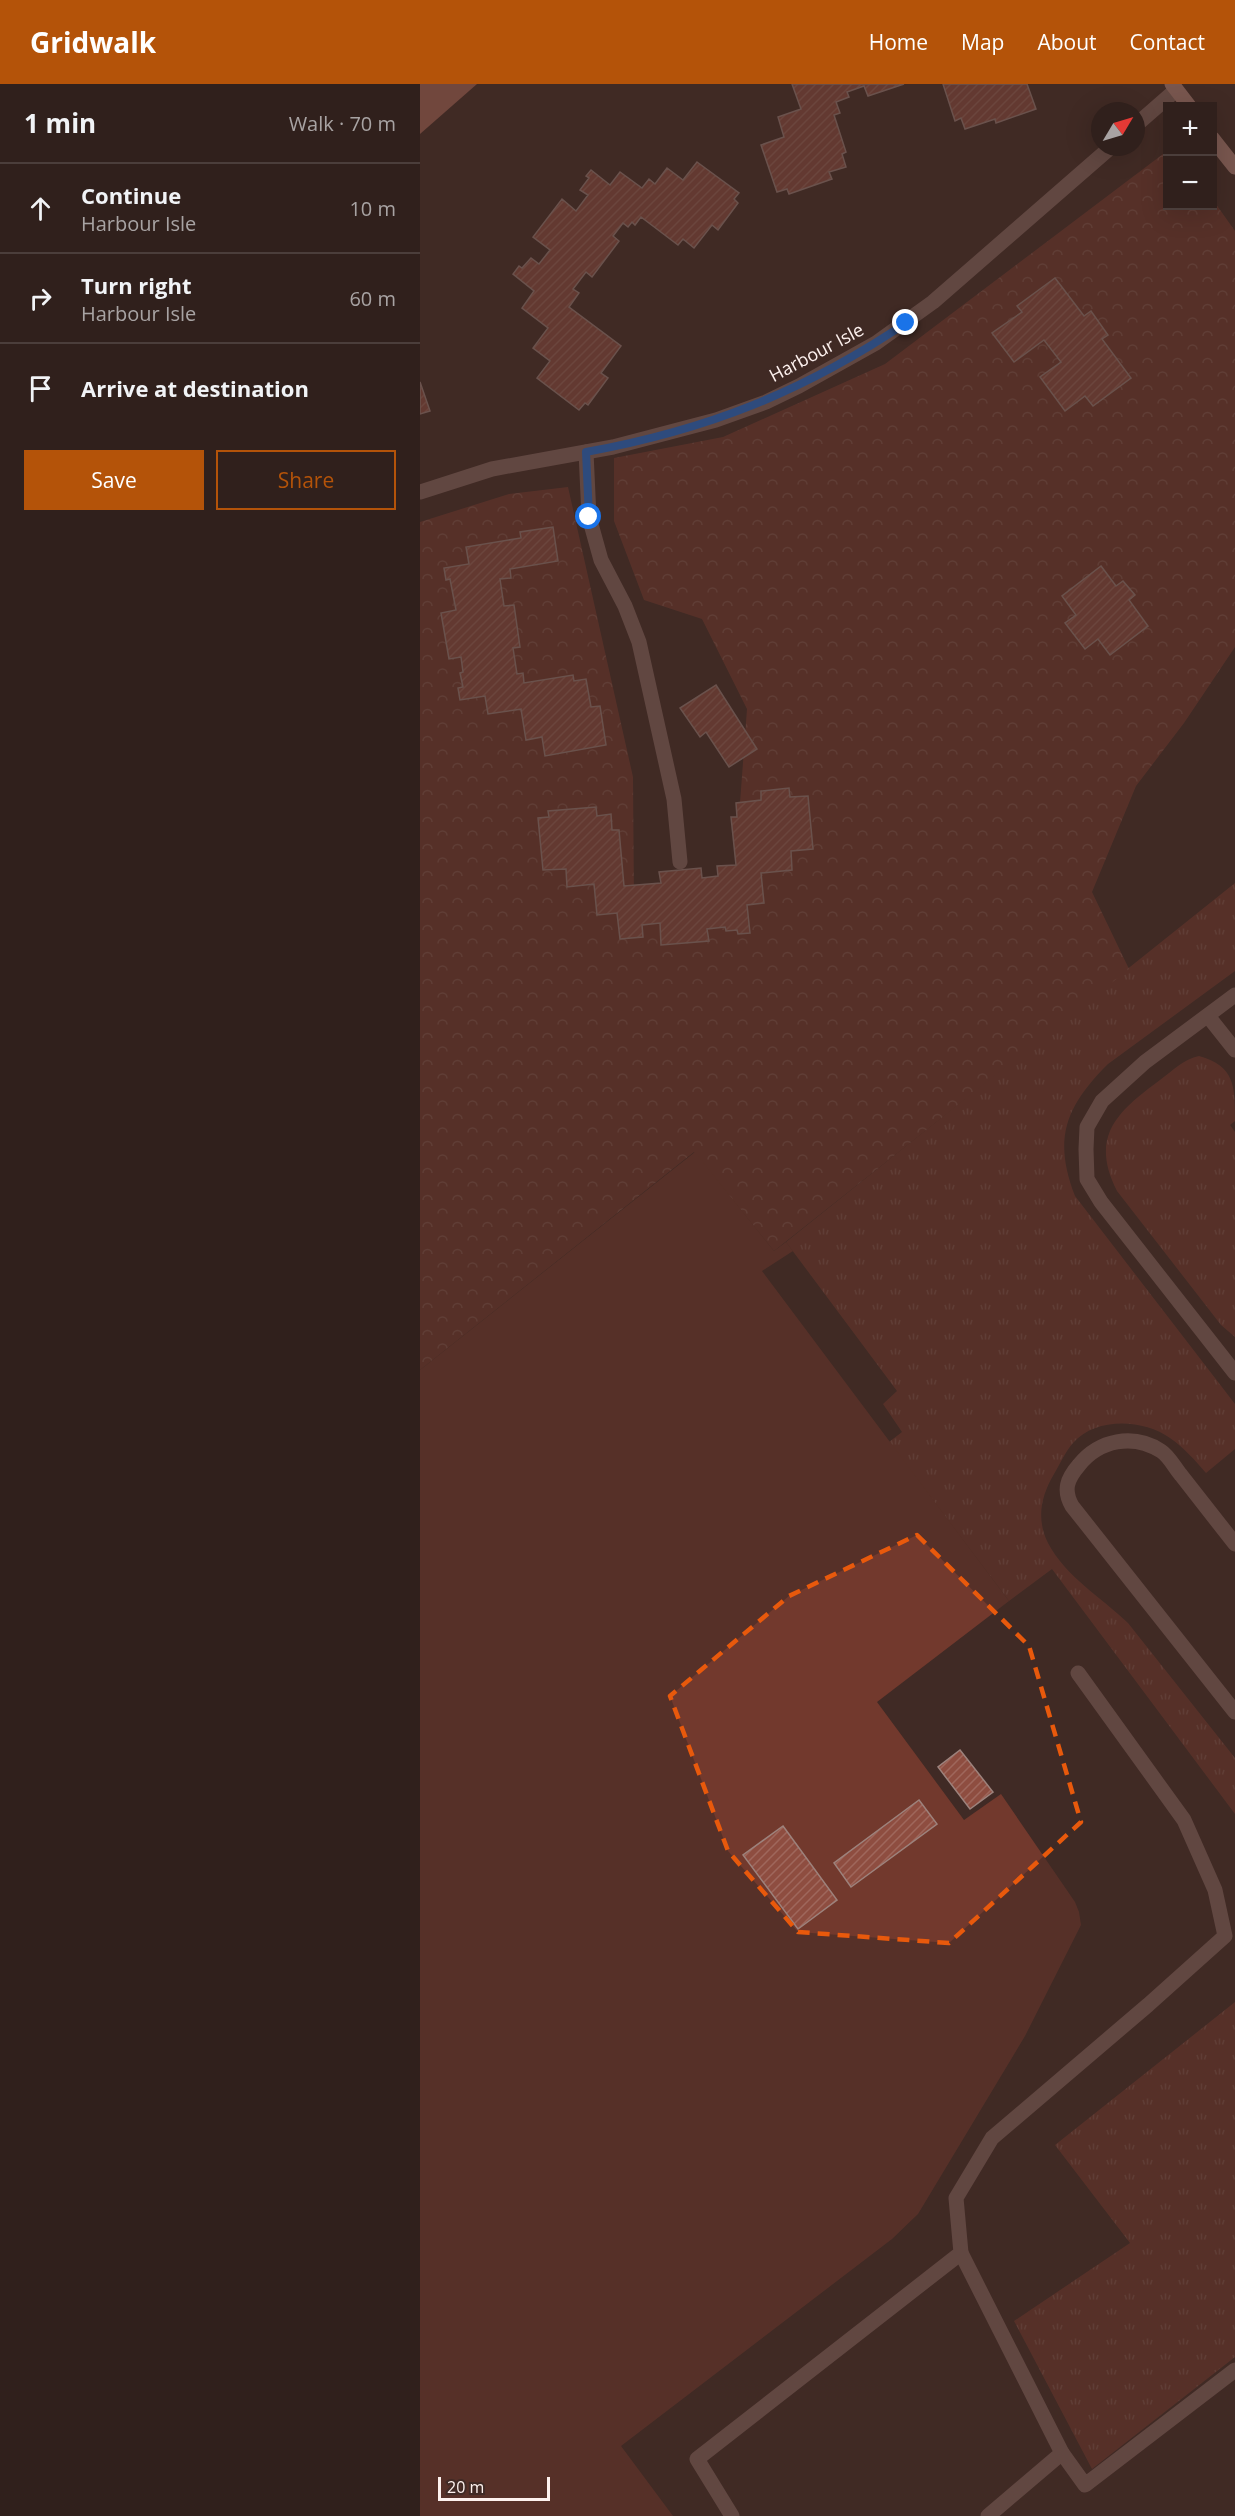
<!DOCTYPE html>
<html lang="en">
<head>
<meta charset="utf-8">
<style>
	:root { --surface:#30201c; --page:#3c2d29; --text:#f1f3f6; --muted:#a8a3a3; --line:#4b3e3b; --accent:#b45309 }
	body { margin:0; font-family:"Open Sans",sans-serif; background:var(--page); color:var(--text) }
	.controls { position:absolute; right:18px; top:18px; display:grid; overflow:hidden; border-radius:0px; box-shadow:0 6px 24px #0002 }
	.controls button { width:54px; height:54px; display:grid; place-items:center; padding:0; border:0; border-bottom:2px solid var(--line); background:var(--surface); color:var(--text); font:30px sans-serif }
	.compass { position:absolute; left:671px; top:18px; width:54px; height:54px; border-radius:50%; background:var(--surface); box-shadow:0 6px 24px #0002; rotate:52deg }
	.scale { position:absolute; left:18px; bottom:15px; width:112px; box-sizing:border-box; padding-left:6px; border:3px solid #fdf1ee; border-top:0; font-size:16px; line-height:21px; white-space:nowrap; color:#fdf1ee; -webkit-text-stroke:4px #402a25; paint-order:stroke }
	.stop { position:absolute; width:18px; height:18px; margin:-14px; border:4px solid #1a73e8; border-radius:50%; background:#fff }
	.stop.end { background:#1a73e8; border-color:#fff; box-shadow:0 2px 6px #0008 }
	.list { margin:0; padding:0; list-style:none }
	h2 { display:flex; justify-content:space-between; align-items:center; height:78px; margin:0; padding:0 24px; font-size:26px }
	h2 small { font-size:20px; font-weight:400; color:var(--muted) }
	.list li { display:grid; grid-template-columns:39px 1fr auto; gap:18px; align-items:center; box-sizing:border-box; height:90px; padding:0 24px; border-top:2px solid var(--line) }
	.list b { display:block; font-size:22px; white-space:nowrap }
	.list p { margin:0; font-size:20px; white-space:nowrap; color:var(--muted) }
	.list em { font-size:20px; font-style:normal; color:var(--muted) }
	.actions { display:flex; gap:12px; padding:18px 24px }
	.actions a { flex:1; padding:14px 0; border:2px solid var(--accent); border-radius:0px; text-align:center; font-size:21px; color:var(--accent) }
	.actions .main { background:var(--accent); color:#fff }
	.icon { flex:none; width:33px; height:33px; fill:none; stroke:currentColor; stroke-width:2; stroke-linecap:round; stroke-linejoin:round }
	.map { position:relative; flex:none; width:815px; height:2432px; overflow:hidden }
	header { display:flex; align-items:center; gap:36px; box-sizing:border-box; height:84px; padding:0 30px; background:var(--accent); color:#fff }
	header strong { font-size:28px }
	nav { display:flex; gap:33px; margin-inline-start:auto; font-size:21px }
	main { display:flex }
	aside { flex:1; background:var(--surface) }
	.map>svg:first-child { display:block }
	.grass { fill:url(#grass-tufts) }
	.forest { fill:url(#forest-crowns) }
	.park { fill:#72392d }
	.water { fill:#ae6a5b }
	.building { fill:url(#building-hatch); stroke:#9d827c; stroke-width:1.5 }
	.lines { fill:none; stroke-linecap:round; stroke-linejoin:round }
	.lane { stroke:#8a6b64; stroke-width:15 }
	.street { stroke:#8a6b64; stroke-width:15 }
	.secondary { stroke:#bc8c81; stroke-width:15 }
	.route { stroke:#1a73e8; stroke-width:8 }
	.marked { fill:none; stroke:#e8590c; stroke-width:4.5; stroke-dasharray:12 8; stroke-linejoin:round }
	.labels { text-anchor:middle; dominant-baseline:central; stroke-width:4.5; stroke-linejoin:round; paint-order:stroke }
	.street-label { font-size:18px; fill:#fdf1ee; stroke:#402a25 }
</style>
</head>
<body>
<header>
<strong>Gridwalk</strong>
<nav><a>Home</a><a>Map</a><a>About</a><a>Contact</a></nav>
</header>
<main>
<aside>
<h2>1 min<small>Walk · 70 m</small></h2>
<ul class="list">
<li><svg class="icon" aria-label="ahead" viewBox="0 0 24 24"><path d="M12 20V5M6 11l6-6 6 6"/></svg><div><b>Continue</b><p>Harbour Isle</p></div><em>10 m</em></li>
<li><svg class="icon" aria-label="right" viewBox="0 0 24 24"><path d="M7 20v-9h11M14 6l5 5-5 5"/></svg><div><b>Turn right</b><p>Harbour Isle</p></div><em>60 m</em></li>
<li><svg class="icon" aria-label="arrive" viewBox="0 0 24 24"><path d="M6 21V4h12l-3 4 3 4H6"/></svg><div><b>Arrive at destination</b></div></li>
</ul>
<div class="actions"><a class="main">Save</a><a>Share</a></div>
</aside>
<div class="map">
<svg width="815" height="2432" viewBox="0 0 815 2432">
	<defs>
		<pattern id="grass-tufts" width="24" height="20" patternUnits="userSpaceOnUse" patternTransform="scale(1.5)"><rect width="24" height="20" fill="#72392d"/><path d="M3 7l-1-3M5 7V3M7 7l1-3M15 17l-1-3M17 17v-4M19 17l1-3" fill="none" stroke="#87564c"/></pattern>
		<pattern id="forest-crowns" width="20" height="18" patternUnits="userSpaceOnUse" patternTransform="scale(1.5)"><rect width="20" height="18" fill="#72392d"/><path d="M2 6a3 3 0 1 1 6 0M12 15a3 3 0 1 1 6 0" fill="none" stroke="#87564c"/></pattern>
		<pattern id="building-hatch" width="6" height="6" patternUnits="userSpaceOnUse" patternTransform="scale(1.5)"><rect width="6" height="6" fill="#8e4d40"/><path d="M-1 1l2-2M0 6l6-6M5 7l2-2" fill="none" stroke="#9f675c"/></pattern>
	</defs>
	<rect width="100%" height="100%" fill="#402a25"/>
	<g class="grass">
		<path d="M815,799V887L688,980C645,1023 633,1055 655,1112L815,1320V1365L786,1389C775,1376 764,1364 750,1354C723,1335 676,1333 653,1359C645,1368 640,1380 634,1390C621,1412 616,1435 628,1459C646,1493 681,1513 708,1539L815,1674V1730L632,1485L589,1517L469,1358L482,1348L463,1320L477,1307L366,1158Z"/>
		<path d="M779,972C815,982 815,1002 815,1037L810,1041L815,1048V1253L801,1241L697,1107C669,1052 698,1027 740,996C752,987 764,975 779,972Z"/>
		<polygon points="815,1918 815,2273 672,2385 594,2237 710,2159 635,2061"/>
	</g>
	<polygon class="forest" points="747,67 748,122 792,122 793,116 815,147 815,563 764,639 716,702 672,808 709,885 354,1167 274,1068 0,1286 0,438 89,410 148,403 213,693 214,821 312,826 327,625 282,535 224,516 194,437 194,374 303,353 465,280"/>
	<polygon class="park" points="275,1068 354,1167 366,1158 373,1167 342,1187 589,1517 457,1618 544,1736 581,1710 655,1818 659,1828 661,1841 605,1952 498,2130 472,2155 201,2362 253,2432 0,2432 0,1286"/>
	<polygon class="water" points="0,0 57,0 0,50"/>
	<g class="building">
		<polygon points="372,0 484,0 448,12 444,2 427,8 429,13 416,18 420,29 414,31 426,68 422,70 426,83 409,88 412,95 369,110 367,105 357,108 341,61 364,53 358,33 381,25"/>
		<polygon points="523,0 607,0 616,25 576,39 575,35 545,45 541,34 535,37"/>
		<polygon points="277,78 319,109 314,115 318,119 298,146 292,141 274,164 263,155 258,161 221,133 215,141 212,138 208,143 203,139 193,152 199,157 172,193 166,188 153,205 159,209 149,223 201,262 181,289 188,294 168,321 165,319 159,326 117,294 130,277 113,264 128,244 102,224 114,207 93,190 99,182 102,184 111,174 119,180 130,166 113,153 142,115 156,127 168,111 160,106 169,94 166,92 171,86 190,101 200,88 222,104 229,95 235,100 247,84 263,96"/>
		<polygon points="635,194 664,232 671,227 688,251 682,255 711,294 673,322 665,312 645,327 620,293 641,278 624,256 594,278 572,249 602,228 597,222"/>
		<polygon points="0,298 10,327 0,330"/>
		<polygon points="133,443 138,477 90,485 91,494 80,495 84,522 94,521 100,563 93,564 97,590 103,589 104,599 153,591 154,597 166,595 171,623 180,622 186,661 125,672 122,653 106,656 101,625 68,630 65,612 40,616 38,604 43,603 40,589 43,588 41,573 29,575 21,529 36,526 30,495 26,496 24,484 49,480 46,463 101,454 100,448"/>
		<polygon points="681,482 696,502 703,497 715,511 709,516 728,542 690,571 678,555 665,565 645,539 656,531 642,512"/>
		<polygon points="296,601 337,665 309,683 286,648 280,653 260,624"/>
		<polygon points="369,704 370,713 388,712 393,765 371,767 372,786 341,789 344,819 327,821 330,849 318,850 317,846 306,847 305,843 287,845 289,857 241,861 240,839 222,841 223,853 200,855 197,829 177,831 174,800 147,803 146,785 123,786 118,734 129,733 128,727 176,723 177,732 191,730 192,746 199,746 204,802 241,799 239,788 281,784 282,794 298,792 297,782 316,781 311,733 317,733 316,719 341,716 341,707"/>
		<polygon points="540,1666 573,1708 550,1725 518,1683"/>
		<polygon points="499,1716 517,1740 431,1803 414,1779"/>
		<polygon points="363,1742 417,1816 378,1845 323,1771"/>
	</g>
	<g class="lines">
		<g class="lane">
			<polyline points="815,911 725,978 682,1017 667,1043 666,1065 667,1095 681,1118 815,1289"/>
			<polyline points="788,932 815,966"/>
			<path d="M815,1460C797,1437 779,1414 761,1391C755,1384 749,1372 741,1367C713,1349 679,1356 659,1381C647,1395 643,1406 652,1422L815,1628"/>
			<polyline points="541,2169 642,2369 568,2432"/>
			<polyline points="642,2369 665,2401 815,2286"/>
			<polyline points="312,2432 277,2375 541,2169 536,2114 572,2054 728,1921 805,1852 795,1806 764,1736 658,1589"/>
		</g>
		<g class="street">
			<polyline points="716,41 756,6"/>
			<polyline points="166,368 169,433 181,476 205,522 219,558 254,715 260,778"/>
			<polyline points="0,408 72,385 193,363 296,336 346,318 379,302 456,259 513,218 691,63"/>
		</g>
		<g class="secondary">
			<polyline points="752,0 769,22"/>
			<polyline points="792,54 815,83"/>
		</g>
	</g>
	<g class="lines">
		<path class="route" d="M169,433L166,368C287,346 383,308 486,239"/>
	</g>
	<path d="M0 0H815V2432H0ZM497,1451L609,1562L661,1738L529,1859L378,1848L308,1767L250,1612L369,1512Z" fill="#402a25" fill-opacity=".55" fill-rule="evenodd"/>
	<path class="marked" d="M497,1451L609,1562L661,1738L529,1859L378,1848L308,1767L250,1612L369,1512Z"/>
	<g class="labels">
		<g class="street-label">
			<text transform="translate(396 268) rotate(-28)">Harbour Isle</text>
		</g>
	</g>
</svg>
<div class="controls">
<button>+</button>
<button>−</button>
</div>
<svg class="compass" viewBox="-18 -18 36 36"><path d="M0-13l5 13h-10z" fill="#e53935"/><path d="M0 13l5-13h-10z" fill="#a8a3a3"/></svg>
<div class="scale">20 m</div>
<div class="stop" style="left:169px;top:433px"></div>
<div class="stop end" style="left:486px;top:239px"></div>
</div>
</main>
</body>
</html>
